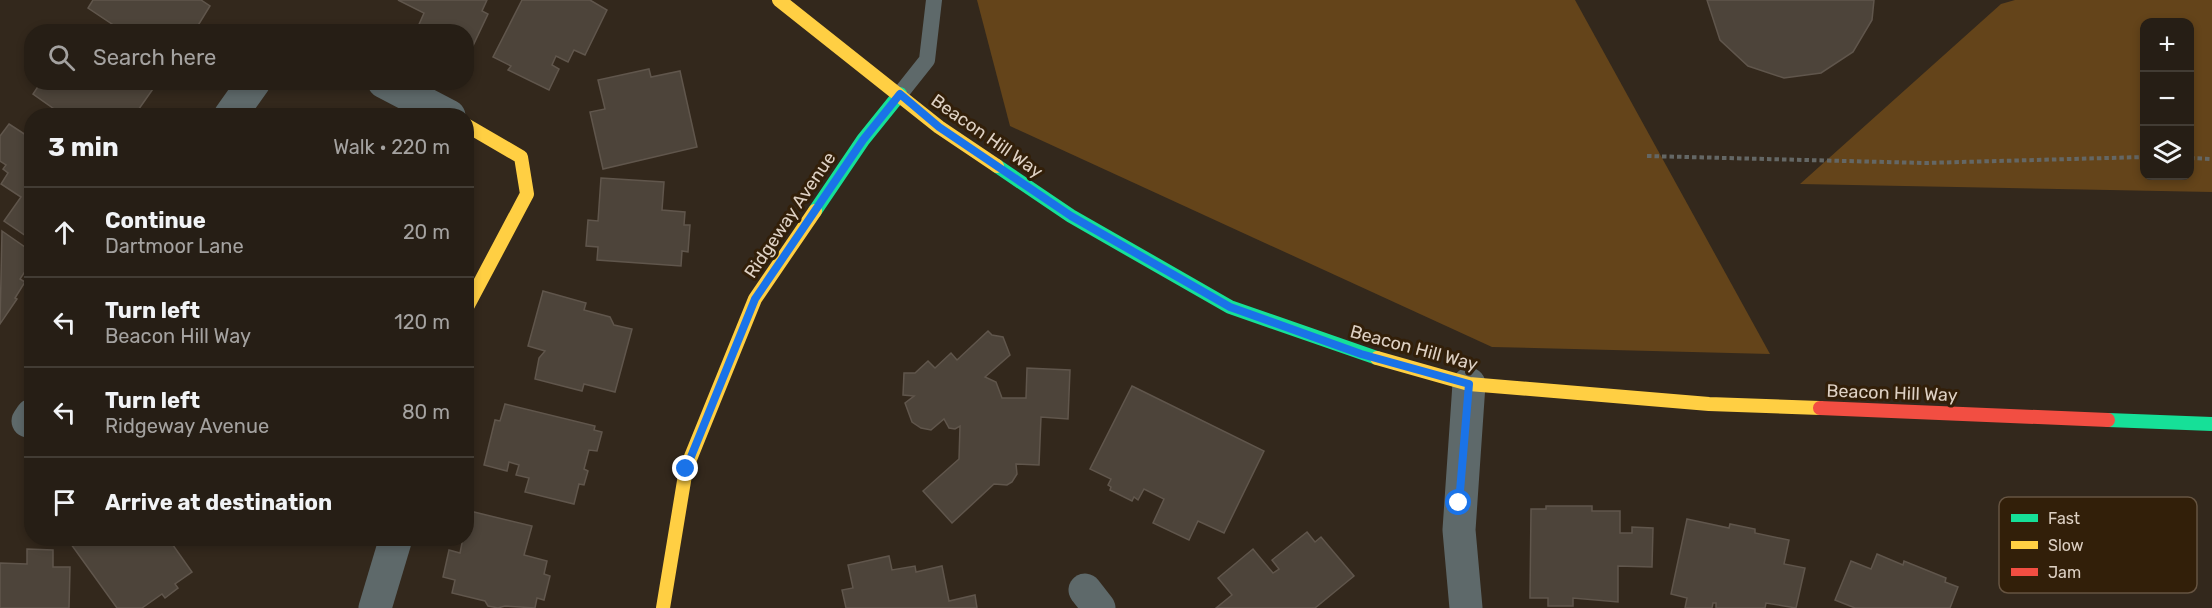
<!DOCTYPE html>
<html lang="en">
<head>
<meta charset="utf-8">
<style>
	:root { --surface:#261e15; --page:#2e271e; --text:#f1f3f6; --muted:#a4a2a0; --line:#423c34 }
	body { margin:0; font-family:Rubik,sans-serif; background:var(--page); color:var(--text) }
	.controls { position:absolute; right:18px; top:18px; display:grid; overflow:hidden; border-radius:12px; box-shadow:0 3px 9px #0003 }
	.controls button { width:54px; height:54px; display:grid; place-items:center; padding:0; border:0; border-bottom:2px solid var(--line); background:var(--surface); color:var(--text); font:30px sans-serif }
	.stop { position:absolute; width:18px; height:18px; margin:-14px; border:4px solid #1a73e8; border-radius:50%; background:#fff }
	.stop.end { background:#1a73e8; border-color:#fff; box-shadow:0 2px 6px #0008 }
	.list { margin:0; padding:0; list-style:none }
	h2 { display:flex; justify-content:space-between; align-items:center; height:78px; margin:0; padding:0 24px; font-size:26px }
	h2 small { font-size:20px; font-weight:400; color:var(--muted) }
	.list li { display:grid; grid-template-columns:39px 1fr auto; gap:18px; align-items:center; box-sizing:border-box; height:90px; padding:0 24px; border-top:2px solid var(--line) }
	.list b { display:block; font-size:22px; white-space:nowrap }
	.list p { margin:0; font-size:20px; white-space:nowrap; color:var(--muted) }
	.list em { font-size:20px; font-style:normal; color:var(--muted) }
	.icon { flex:none; width:33px; height:33px; fill:none; stroke:currentColor; stroke-width:2; stroke-linecap:round; stroke-linejoin:round }
	.map { position:relative; flex:none; width:2212px; height:608px; overflow:hidden }
	.search { position:absolute; background:var(--surface); box-shadow:0 3px 9px #0003; left:24px; top:24px; width:450px; height:66px; display:flex; align-items:center; gap:15px; box-sizing:border-box; padding:0 21px; border-radius:24px; color:var(--muted); font-size:22px }
	.panel { position:absolute; background:var(--surface); box-shadow:0 3px 9px #0003; left:24px; top:108px; width:450px; height:438px; border-radius:24px }
	.map>svg:first-child { display:block }
	.green { fill:#64441a; fill-rule:evenodd }
	.building { fill:#4d443a; stroke:#60564c; stroke-width:1.5 }
	.lines { fill:none; stroke-linecap:round; stroke-linejoin:round }
	.path { stroke:#646765; stroke-width:4; stroke-dasharray:4.5 3; stroke-linecap:butt }
	.lane { stroke:#5e696a; stroke-width:16 }
	.street { stroke:#5e696a; stroke-width:33 }
	.fast { stroke:#16e098; stroke-width:14 }
	.slow { stroke:#ffcf43; stroke-width:14 }
	.jam { stroke:#f24e42; stroke-width:14 }
	.route { stroke:#1a73e8; stroke-width:8 }
	.labels { text-anchor:middle; dominant-baseline:central; stroke-width:6; stroke-linejoin:round; paint-order:stroke }
	.street-label { font-size:18px; fill:#ded1c4; stroke:#321f09 }
	.key { fill:#321f09; stroke:#665441; stroke-width:1.5 }
	.key-label { font-size:16px; fill:#ded1c4 }
</style>
</head>
<body>
<div class="map">
<svg width="2212" height="608" viewBox="0 0 2212 608">
	<rect width="100%" height="100%" fill="#33281c"/>
	<g class="green">
		<polygon points="977,0 1575,0 1770,354 1492,347 1010,126"/>
		<path d="M2015,0H2212V192L1800,184L2001,4ZM2144,22H2190V176H2144Z"/>
	</g>
	<g class="building">
		<polygon points="93,0 201,0 210,6 194,32 124,32 88,8"/>
		<polygon points="398,0 487,0 482,11 488,14 469,54 466,53 466,32 423,32 417,29 424,13"/>
		<polygon points="522,0 590,0 607,10 585,55 574,50 568,62 556,56 552,65 559,69 549,90 508,70 511,66 493,57"/>
		<polygon points="1707,0 1874,0 1872,20 1853,52 1821,73 1784,78 1748,66 1720,40"/>
		<polygon points="649,69 651,77 680,71 697,147 603,169 590,112 605,109 598,80"/>
		<polygon points="41,82 151,82 155,86 134,116 49,116 54,109 33,94"/>
		<polygon points="9,124 32,139 32,240 4,221 21,197 1,184 8,173 3,169 6,165 0,161 0,136"/>
		<polygon points="601,178 664,182 662,210 685,212 684,225 690,225 688,252 682,251 681,266 597,260 598,247 586,246 588,220 598,221"/>
		<polygon points="2,231 32,252 32,261 20,279 25,282 15,298 17,299 0,324"/>
		<polygon points="543,291 586,303 584,310 610,317 614,325 632,329 615,392 584,384 582,391 535,379 539,358 545,351 528,346"/>
		<polygon points="988,331 992,335 1003,337 1010,355 985,377 996,382 1002,398 1026,398 1027,368 1070,370 1068,419 1041,417 1039,465 1016,464 1017,474 1012,482 1007,485 994,484 952,523 923,491 959,459 960,426 955,429 949,428 944,419 931,430 921,428 912,422 905,403 914,396 903,395 904,373 915,373 928,361 935,368 951,353 957,360"/>
		<polygon points="1132,386 1264,451 1224,533 1198,521 1189,540 1153,523 1164,499 1144,489 1138,500 1134,497 1132,501 1110,490 1111,487 1108,485 1111,479 1090,469"/>
		<polygon points="505,404 595,426 594,430 602,432 597,451 589,450 584,469 588,471 584,485 579,484 574,504 525,492 529,478 516,475 519,465 509,462 507,471 484,465 495,420 500,421"/>
		<polygon points="1546,506 1592,506 1592,511 1620,511 1620,533 1632,533 1632,527 1653,528 1652,567 1618,566 1618,602 1573,598 1573,606 1548,606 1548,598 1530,598 1531,509 1546,509"/>
		<polygon points="470,511 532,526 524,555 547,561 544,574 550,576 544,600 537,598 535,608 505,606 498,608 488,606 485,601 452,593 455,580 443,577 449,550 460,553 463,538 466,538"/>
		<polygon points="1687,519 1729,528 1730,524 1755,529 1755,533 1789,540 1784,564 1805,568 1796,608 1766,603 1765,608 1716,608 1716,603 1713,603 1712,608 1685,608 1687,598 1671,594"/>
		<polygon points="1307,532 1315,542 1321,537 1354,576 1315,608 1216,608 1232,595 1218,578 1253,549 1273,573 1279,569 1272,560"/>
		<polygon points="71,538 168,538 192,572 175,584 178,588 165,598 162,594 142,608 117,608 68,540"/>
		<polygon points="27,549 53,550 53,567 70,567 69,608 0,608 0,563 27,564"/>
		<polygon points="1877,554 1903,565 1904,561 1946,578 1945,582 1958,587 1950,608 1855,608 1835,600 1851,561 1871,569"/>
		<polygon points="889,556 892,570 915,566 916,572 942,566 949,601 975,595 977,608 846,608 842,590 853,588 848,565"/>
	</g>
	<g class="lines">
		<g class="path">
			<polyline points="1647,156 1925,163 2144,157"/>
			<polyline points="2190,158 2212,159"/>
		</g>
		<polyline class="lane" points="900,94 927,60 934,0"/>
		<g class="street">
			<polyline points="384,82 449,116"/>
			<polyline points="230,116 254,82"/>
			<polyline points="28,421 32,415"/>
			<polyline points="1085,590 1099,608"/>
			<polyline points="375,608 396,538"/>
			<polyline points="1466,608 1459,530 1469,384"/>
		</g>
		<g class="fast">
			<polyline points="997,166 1071,216 1230,307 1377,358"/>
			<polyline points="815,211 863,140 900,94"/>
			<polyline points="2108,420 2212,424"/>
		</g>
		<g class="slow">
			<polyline points="779,0 939,127 997,166"/>
			<polyline points="466,125 521,157 527,194 466,309"/>
			<polyline points="1377,358 1469,384 1709,404 1820,408"/>
			<polyline points="663,608 686,469 755,299 815,211"/>
		</g>
		<polyline class="jam" points="1820,408 2108,420"/>
	</g>
	<g class="lines">
		<polyline class="route" points="686,469 755,299 863,140 900,94 939,127 1071,216 1230,307 1361,354 1469,384 1459,503"/>
	</g>
	<g class="labels">
		<g class="street-label">
			<text transform="translate(987 136) rotate(35)">Beacon Hill Way</text>
			<text transform="translate(790 215) rotate(-56)">Ridgeway Avenue</text>
			<text transform="translate(1414 348) rotate(15)">Beacon Hill Way</text>
			<text transform="translate(1892 393) rotate(2)">Beacon Hill Way</text>
		</g>
	</g>
	<rect x="1999" y="497" width="198" height="96" rx="9" class="key"/>
	<rect x="2011" y="514" width="27" height="8" fill="#16e098"/>
	<rect x="2011" y="541" width="27" height="8" fill="#ffcf43"/>
	<rect x="2011" y="568" width="27" height="8" fill="#f24e42"/>
	<g class="key-label">
		<text x="2048" y="524">Fast</text>
		<text x="2048" y="551">Slow</text>
		<text x="2048" y="578">Jam</text>
	</g>
</svg>
<div class="controls">
<button>+</button>
<button>−</button>
<button><svg class="icon" aria-label="layers" viewBox="0 0 24 24"><path d="M12 4l9 5-9 5-9-5zM3 14l9 5 9-5"/></svg></button>
</div>
<div class="stop" style="left:1459px;top:503px"></div>
<div class="stop end" style="left:686px;top:469px"></div>
<div class="search"><svg class="icon" aria-label="search" viewBox="0 0 24 24"><circle cx="10" cy="10" r="6"/><path d="M15 15l6 6"/></svg>Search here</div>
<section class="panel">
<h2>3 min<small>Walk · 220 m</small></h2>
<ul class="list">
<li><svg class="icon" aria-label="ahead" viewBox="0 0 24 24"><path d="M12 20V5M6 11l6-6 6 6"/></svg><div><b>Continue</b><p>Dartmoor Lane</p></div><em>20 m</em></li>
<li><svg class="icon" aria-label="left" viewBox="0 0 24 24"><path d="M17 20v-9H6M10 6l-5 5 5 5"/></svg><div><b>Turn left</b><p>Beacon Hill Way</p></div><em>120 m</em></li>
<li><svg class="icon" aria-label="left" viewBox="0 0 24 24"><path d="M17 20v-9H6M10 6l-5 5 5 5"/></svg><div><b>Turn left</b><p>Ridgeway Avenue</p></div><em>80 m</em></li>
<li><svg class="icon" aria-label="arrive" viewBox="0 0 24 24"><path d="M6 21V4h12l-3 4 3 4H6"/></svg><div><b>Arrive at destination</b></div></li>
</ul>
</section>
</div>
</body>
</html>
